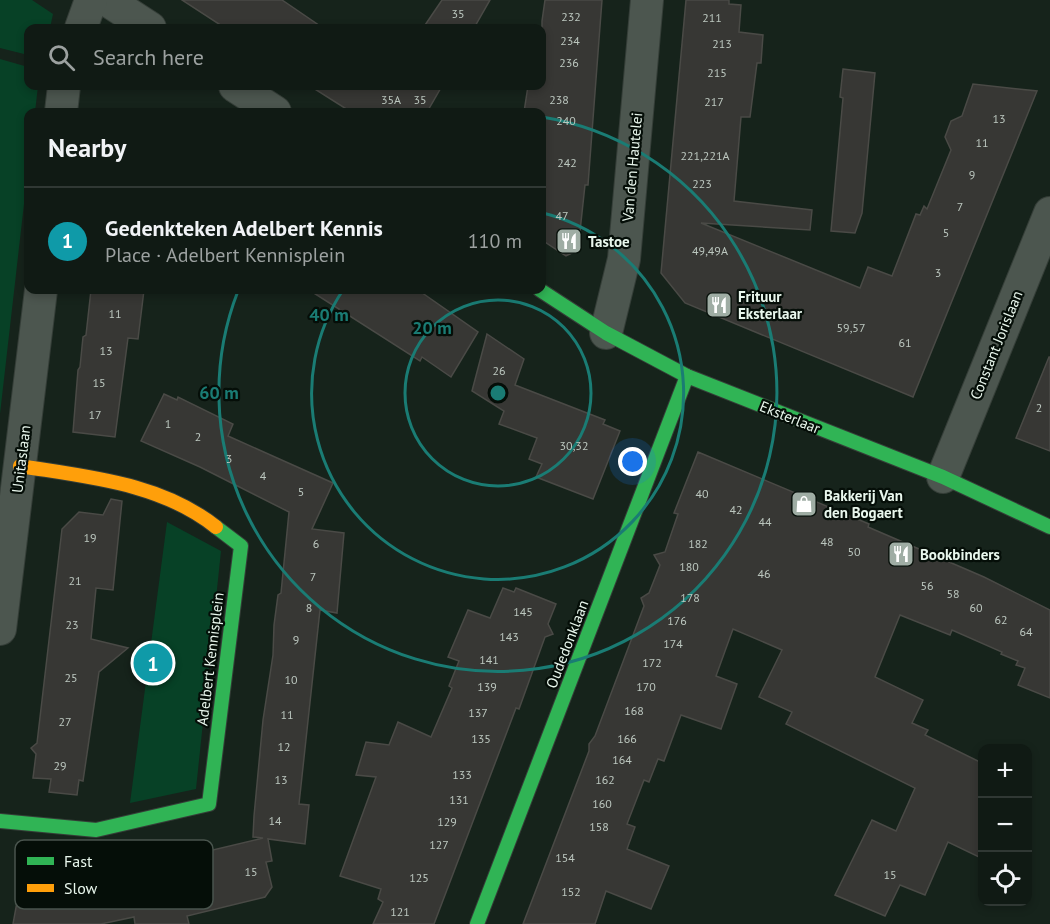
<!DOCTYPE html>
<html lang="en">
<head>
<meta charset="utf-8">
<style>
	:root { --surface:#101a14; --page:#19231d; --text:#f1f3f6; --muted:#9ca1a0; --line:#303834; --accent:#9fada4 }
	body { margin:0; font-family:"PT Sans",sans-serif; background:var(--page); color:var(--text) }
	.controls { position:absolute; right:18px; bottom:18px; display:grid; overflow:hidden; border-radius:12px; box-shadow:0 3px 9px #0003 }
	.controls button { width:54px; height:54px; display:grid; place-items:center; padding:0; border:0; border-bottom:2px solid var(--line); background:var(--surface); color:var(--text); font:30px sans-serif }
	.you { position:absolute; left:633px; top:462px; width:21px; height:21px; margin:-15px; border:4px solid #fff; border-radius:50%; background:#1a73e8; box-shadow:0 0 0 9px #1a73e833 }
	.badge { display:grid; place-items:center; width:39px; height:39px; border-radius:50%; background:var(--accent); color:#fff; font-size:20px; font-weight:700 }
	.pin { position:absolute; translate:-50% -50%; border:3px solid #fff; box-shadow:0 2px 6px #0006 }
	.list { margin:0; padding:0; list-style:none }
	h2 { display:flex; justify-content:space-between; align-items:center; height:78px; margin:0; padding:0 24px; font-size:26px }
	h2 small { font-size:20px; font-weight:400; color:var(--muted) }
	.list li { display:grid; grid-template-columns:39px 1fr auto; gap:18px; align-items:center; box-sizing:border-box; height:108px; padding:0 24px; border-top:2px solid var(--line) }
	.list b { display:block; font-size:22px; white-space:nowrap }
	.list p { margin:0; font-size:20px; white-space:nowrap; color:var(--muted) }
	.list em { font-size:20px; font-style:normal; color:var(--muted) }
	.icon { flex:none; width:33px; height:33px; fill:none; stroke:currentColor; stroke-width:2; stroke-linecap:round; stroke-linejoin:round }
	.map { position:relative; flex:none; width:1050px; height:924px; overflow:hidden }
	.search { position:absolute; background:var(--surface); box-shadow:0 3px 9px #0003; left:24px; top:24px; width:522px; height:66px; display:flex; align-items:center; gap:15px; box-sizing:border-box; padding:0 21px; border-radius:12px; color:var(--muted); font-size:22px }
	.panel { position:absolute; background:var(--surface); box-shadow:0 3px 9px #0003; left:24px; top:108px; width:522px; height:186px; border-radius:12px }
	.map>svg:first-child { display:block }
	.green { fill:#074126 }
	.building { fill:#373734; stroke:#4a4a46; stroke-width:1.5 }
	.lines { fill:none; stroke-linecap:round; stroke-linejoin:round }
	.street-casing { stroke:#353e38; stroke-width:34 }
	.fast-casing { stroke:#353e38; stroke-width:16 }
	.slow-casing { stroke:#353e38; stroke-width:16 }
	.street { stroke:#4c564f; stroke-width:32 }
	.fast { stroke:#30b455; stroke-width:14 }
	.slow { stroke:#ff9f0a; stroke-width:14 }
	.ring { fill:none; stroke:#1a7c74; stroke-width:3 }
	.labels { text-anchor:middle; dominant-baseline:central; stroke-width:4.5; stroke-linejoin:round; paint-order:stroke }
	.number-label { font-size:12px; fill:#bcc7bf }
	.street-label { font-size:15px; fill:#e9f7ed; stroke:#050e08 }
	.poi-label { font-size:15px; font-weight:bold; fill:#e9f7ed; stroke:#050e08; text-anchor:start }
	.key { fill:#050e08; stroke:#49544d; stroke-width:1.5 }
	.key-label { font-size:16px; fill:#e9f7ed }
	.centre { fill:#1a7c74; stroke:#050e08; stroke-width:3 }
	.ring-label { font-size:18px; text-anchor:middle; font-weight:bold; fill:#1a7c74; stroke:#050e08; stroke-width:4.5; stroke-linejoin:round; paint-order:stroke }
</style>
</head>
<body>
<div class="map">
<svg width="1050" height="924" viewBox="0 0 1050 924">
	<rect width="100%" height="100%" fill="#16231b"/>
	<g class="green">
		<polygon points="0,0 32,0 53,14 50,28 28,28 28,55 0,48"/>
		<polygon points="0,59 28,67 28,86 38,86 35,112 28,112 28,169 0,414"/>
		<polygon points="167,522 221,551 196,789 130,803"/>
	</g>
	<g class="building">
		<polygon points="182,0 282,0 323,28 225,28"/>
		<polygon points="442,0 490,0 474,28 423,28"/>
		<polygon points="545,0 602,0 588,185 585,185 578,250 566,256 542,240 542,112 524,112 528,86 542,86 542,21"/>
		<polygon points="686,0 729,0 729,4 741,5 739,32 763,35 761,63 757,63 750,117 741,117 734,201 812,210 810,230 701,223 860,288 868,267 892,276 916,214 920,215 924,206 927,209 951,150 945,137 951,121 962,116 973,84 1037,91 913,397 685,303 661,273"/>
		<polygon points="843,69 875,73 862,213 855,233 831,231 843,98 840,97"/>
		<polygon points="310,86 442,86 427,112 351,112"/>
		<polygon points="91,290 144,290 138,339 128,338 115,437 73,432 78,370 80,367 83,337 86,335"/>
		<polygon points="309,290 418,290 478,332 451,377 422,357 420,361"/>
		<polygon points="487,334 524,359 515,385 605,420 603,424 620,431 593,499 536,477 542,464 529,459 537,438 499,424 504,411 472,391"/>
		<polygon points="1049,357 1050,357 1050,451 1016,438"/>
		<polygon points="164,394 177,400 178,397 233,424 228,436 333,483 312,529 344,533 337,613 320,610 299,804 309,805 305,844 268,839 272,861 266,862 272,887 265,897 187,916 189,924 135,924 134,917 101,924 13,924 23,869 62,874 61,881 151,862 154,864 263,838 253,837 254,816 263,720 273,655 274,625 278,595 281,593 289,512 200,467 141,441"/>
		<polygon points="698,452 869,524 868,527 984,577 1050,610 1050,698 1018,685 1025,668 1016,665 1018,661 1001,654 1002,652 952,630 950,635 900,615 875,677 923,700 912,723 928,730 925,735 982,763 982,850 979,857 948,842 925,895 900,885 885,916 835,895 872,820 896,831 915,788 786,724 792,712 759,697 782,650 733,629 716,676 737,684 721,729 681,715 664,761 658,759 649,782 644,780 627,824 635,827 627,849 669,866 651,909 606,891 595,924 523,924 589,751 589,744 595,736 644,606 641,598 649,593 660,565 654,555 665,552 678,514 674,513"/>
		<polygon points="111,499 122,501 113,590 96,588 91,639 128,648 99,672 83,781 79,780 77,795 49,792 51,779 33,778 36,754 31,748 37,743 62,529 79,512 103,515"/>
		<polygon points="503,588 514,592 516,588 556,604 548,624 553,634 545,637 519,709 516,708 434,924 373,924 383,902 378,899 381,889 340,876 376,777 356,775 366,742 389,745 398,722 431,737 452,688 449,686 459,661 448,657 468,610 490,618"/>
	</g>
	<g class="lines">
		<g class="street-casing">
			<g id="street">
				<polyline points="107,0 150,28"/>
				<polyline points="81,28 91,0"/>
				<polyline points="235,86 275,112"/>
				<polyline points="61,112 64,86"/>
				<polyline points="606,333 624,259 647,0"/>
				<polyline points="943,477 1050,213"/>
				<polyline points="0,629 41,290"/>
			</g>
		</g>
		<g class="fast-casing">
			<g id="fast">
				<polyline points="540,290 606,333 687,376 943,477 1050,527"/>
				<polyline points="0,821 96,830 209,804 241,546 216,527"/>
				<polyline points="477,924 687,376"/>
			</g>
		</g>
		<g class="slow-casing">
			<path id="slow" d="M20,466C88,477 161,483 216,527"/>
		</g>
		<use href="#street" class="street"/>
		<use href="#fast" class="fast"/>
		<use href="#slow" class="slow"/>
	</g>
	<g class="ring">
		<circle cx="498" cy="393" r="93"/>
		<path d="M543 213A186 186 0 1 1 343 290"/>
		<path d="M542 117A279 279 0 1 1 238 291"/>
	</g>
	<defs>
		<g id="restaurant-square" transform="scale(1.35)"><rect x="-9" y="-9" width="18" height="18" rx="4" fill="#9fada4" stroke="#050e08"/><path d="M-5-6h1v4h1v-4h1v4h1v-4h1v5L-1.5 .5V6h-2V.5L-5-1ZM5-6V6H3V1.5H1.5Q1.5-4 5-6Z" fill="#fff"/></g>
		<g id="shop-square" transform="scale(1.35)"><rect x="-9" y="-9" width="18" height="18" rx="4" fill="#9fada4" stroke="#050e08"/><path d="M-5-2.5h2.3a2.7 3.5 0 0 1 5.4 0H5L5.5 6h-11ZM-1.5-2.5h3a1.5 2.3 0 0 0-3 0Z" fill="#fff"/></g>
	</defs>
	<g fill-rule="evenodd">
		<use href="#restaurant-square" x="569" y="241"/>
		<use href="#restaurant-square" x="719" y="305"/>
		<use href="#shop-square" x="804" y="504"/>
		<use href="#restaurant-square" x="901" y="554"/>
	</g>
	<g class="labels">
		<g class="number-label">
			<text x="458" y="13">35</text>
			<text x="571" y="16">232</text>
			<text x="712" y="17">211</text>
			<text x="570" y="40">234</text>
			<text x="722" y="43">213</text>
			<text x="569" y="62">236</text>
			<text x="717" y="72">215</text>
			<text x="391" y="99">35A</text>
			<text x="420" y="99">35</text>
			<text x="559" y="99">238</text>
			<text x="714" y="101">217</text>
			<text x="999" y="118">13</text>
			<text x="566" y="120">240</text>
			<text x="982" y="142">11</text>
			<text x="705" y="155">221,221A</text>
			<text x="567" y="162">242</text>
			<text x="972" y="174">9</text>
			<text x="702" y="183">223</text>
			<text x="960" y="206">7</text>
			<text x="562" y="215">47</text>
			<text x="946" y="232">5</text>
			<text x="710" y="250">49,49A</text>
			<text x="938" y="272">3</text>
			<text x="115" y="313">11</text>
			<text x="851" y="327">59,57</text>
			<text x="905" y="342">61</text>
			<text x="106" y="350">13</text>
			<text x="499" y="370">26</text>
			<text x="99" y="382">15</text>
			<text x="1039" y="407">2</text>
			<text x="95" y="414">17</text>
			<text x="168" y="423">1</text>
			<text x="198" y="436">2</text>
			<text x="574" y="445">30,32</text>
			<text x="229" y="458">3</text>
			<text x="263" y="475">4</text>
			<text x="301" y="491">5</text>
			<text x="702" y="493">40</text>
			<text x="736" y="509">42</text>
			<text x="765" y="521">44</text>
			<text x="90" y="537">19</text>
			<text x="827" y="541">48</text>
			<text x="316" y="543">6</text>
			<text x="698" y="543">182</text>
			<text x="854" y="551">50</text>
			<text x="689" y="566">180</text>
			<text x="764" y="573">46</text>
			<text x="313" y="576">7</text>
			<text x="75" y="580">21</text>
			<text x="927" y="585">56</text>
			<text x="953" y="593">58</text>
			<text x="690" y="597">178</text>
			<text x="309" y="607">8</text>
			<text x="976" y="607">60</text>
			<text x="523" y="611">145</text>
			<text x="1001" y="619">62</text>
			<text x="677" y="620">176</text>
			<text x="72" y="624">23</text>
			<text x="1026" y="631">64</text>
			<text x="509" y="636">143</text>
			<text x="296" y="639">9</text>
			<text x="673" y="643">174</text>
			<text x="489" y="659">141</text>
			<text x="652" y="662">172</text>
			<text x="71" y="677">25</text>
			<text x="291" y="679">10</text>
			<text x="487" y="686">139</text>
			<text x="646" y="686">170</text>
			<text x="634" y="710">168</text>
			<text x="478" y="712">137</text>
			<text x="287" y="714">11</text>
			<text x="65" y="721">27</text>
			<text x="481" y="738">135</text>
			<text x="627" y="738">166</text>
			<text x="284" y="746">12</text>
			<text x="622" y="759">164</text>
			<text x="60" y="765">29</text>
			<text x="462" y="774">133</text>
			<text x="281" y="779">13</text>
			<text x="605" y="779">162</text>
			<text x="459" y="799">131</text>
			<text x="602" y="803">160</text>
			<text x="275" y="820">14</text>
			<text x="447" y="821">129</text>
			<text x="599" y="826">158</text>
			<text x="439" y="844">127</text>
			<text x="565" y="857">154</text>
			<text x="251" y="871">15</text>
			<text x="890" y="874">15</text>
			<text x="419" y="877">125</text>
			<text x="571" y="891">152</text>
			<text x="400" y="911">121</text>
		</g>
		<g class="street-label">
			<text transform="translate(632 167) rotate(-85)">Van den Hautelei</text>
			<text transform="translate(996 345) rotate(-68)">Constant Jorislaan</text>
			<text transform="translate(790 417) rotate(22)">Eksterlaar</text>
			<text transform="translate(21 459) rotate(-83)">Unitaslaan</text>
			<text transform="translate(567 644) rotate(-69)">Oudedonklaan</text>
			<text transform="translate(210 659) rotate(-83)">Adelbert Kennisplein</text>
		</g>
		<g class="poi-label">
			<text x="588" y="241">Tastoe</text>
			<text x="738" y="296">Frituur<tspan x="738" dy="17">Eksterlaar</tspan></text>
			<text x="824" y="495">Bakkerij Van<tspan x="824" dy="17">den Bogaert</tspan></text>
			<text x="920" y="554">Bookbinders</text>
		</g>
	</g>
	<rect x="15" y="840" width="198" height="69" rx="9" class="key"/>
	<rect x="27" y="857" width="27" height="8" fill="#30b455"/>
	<rect x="27" y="884" width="27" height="8" fill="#ff9f0a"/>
	<g class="key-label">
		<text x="64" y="867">Fast</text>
		<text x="64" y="894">Slow</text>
	</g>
	<circle cx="498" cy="393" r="9" class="centre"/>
	<g class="ring-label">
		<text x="329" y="321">40 m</text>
		<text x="432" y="334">20 m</text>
		<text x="219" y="399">60 m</text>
	</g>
</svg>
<div class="controls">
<button>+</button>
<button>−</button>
<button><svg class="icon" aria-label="locate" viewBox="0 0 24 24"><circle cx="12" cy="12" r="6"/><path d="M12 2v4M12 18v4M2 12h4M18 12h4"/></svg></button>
</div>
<div class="you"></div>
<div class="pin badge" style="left:153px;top:663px;background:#0f9aa8">1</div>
<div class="search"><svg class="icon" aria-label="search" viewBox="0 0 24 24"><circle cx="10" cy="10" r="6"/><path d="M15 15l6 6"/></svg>Search here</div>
<section class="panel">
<h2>Nearby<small></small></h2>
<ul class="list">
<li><span class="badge" style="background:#0f9aa8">1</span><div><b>Gedenkteken Adelbert Kennis</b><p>Place · Adelbert Kennisplein</p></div><em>110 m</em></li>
</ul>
</section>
</div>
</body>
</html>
